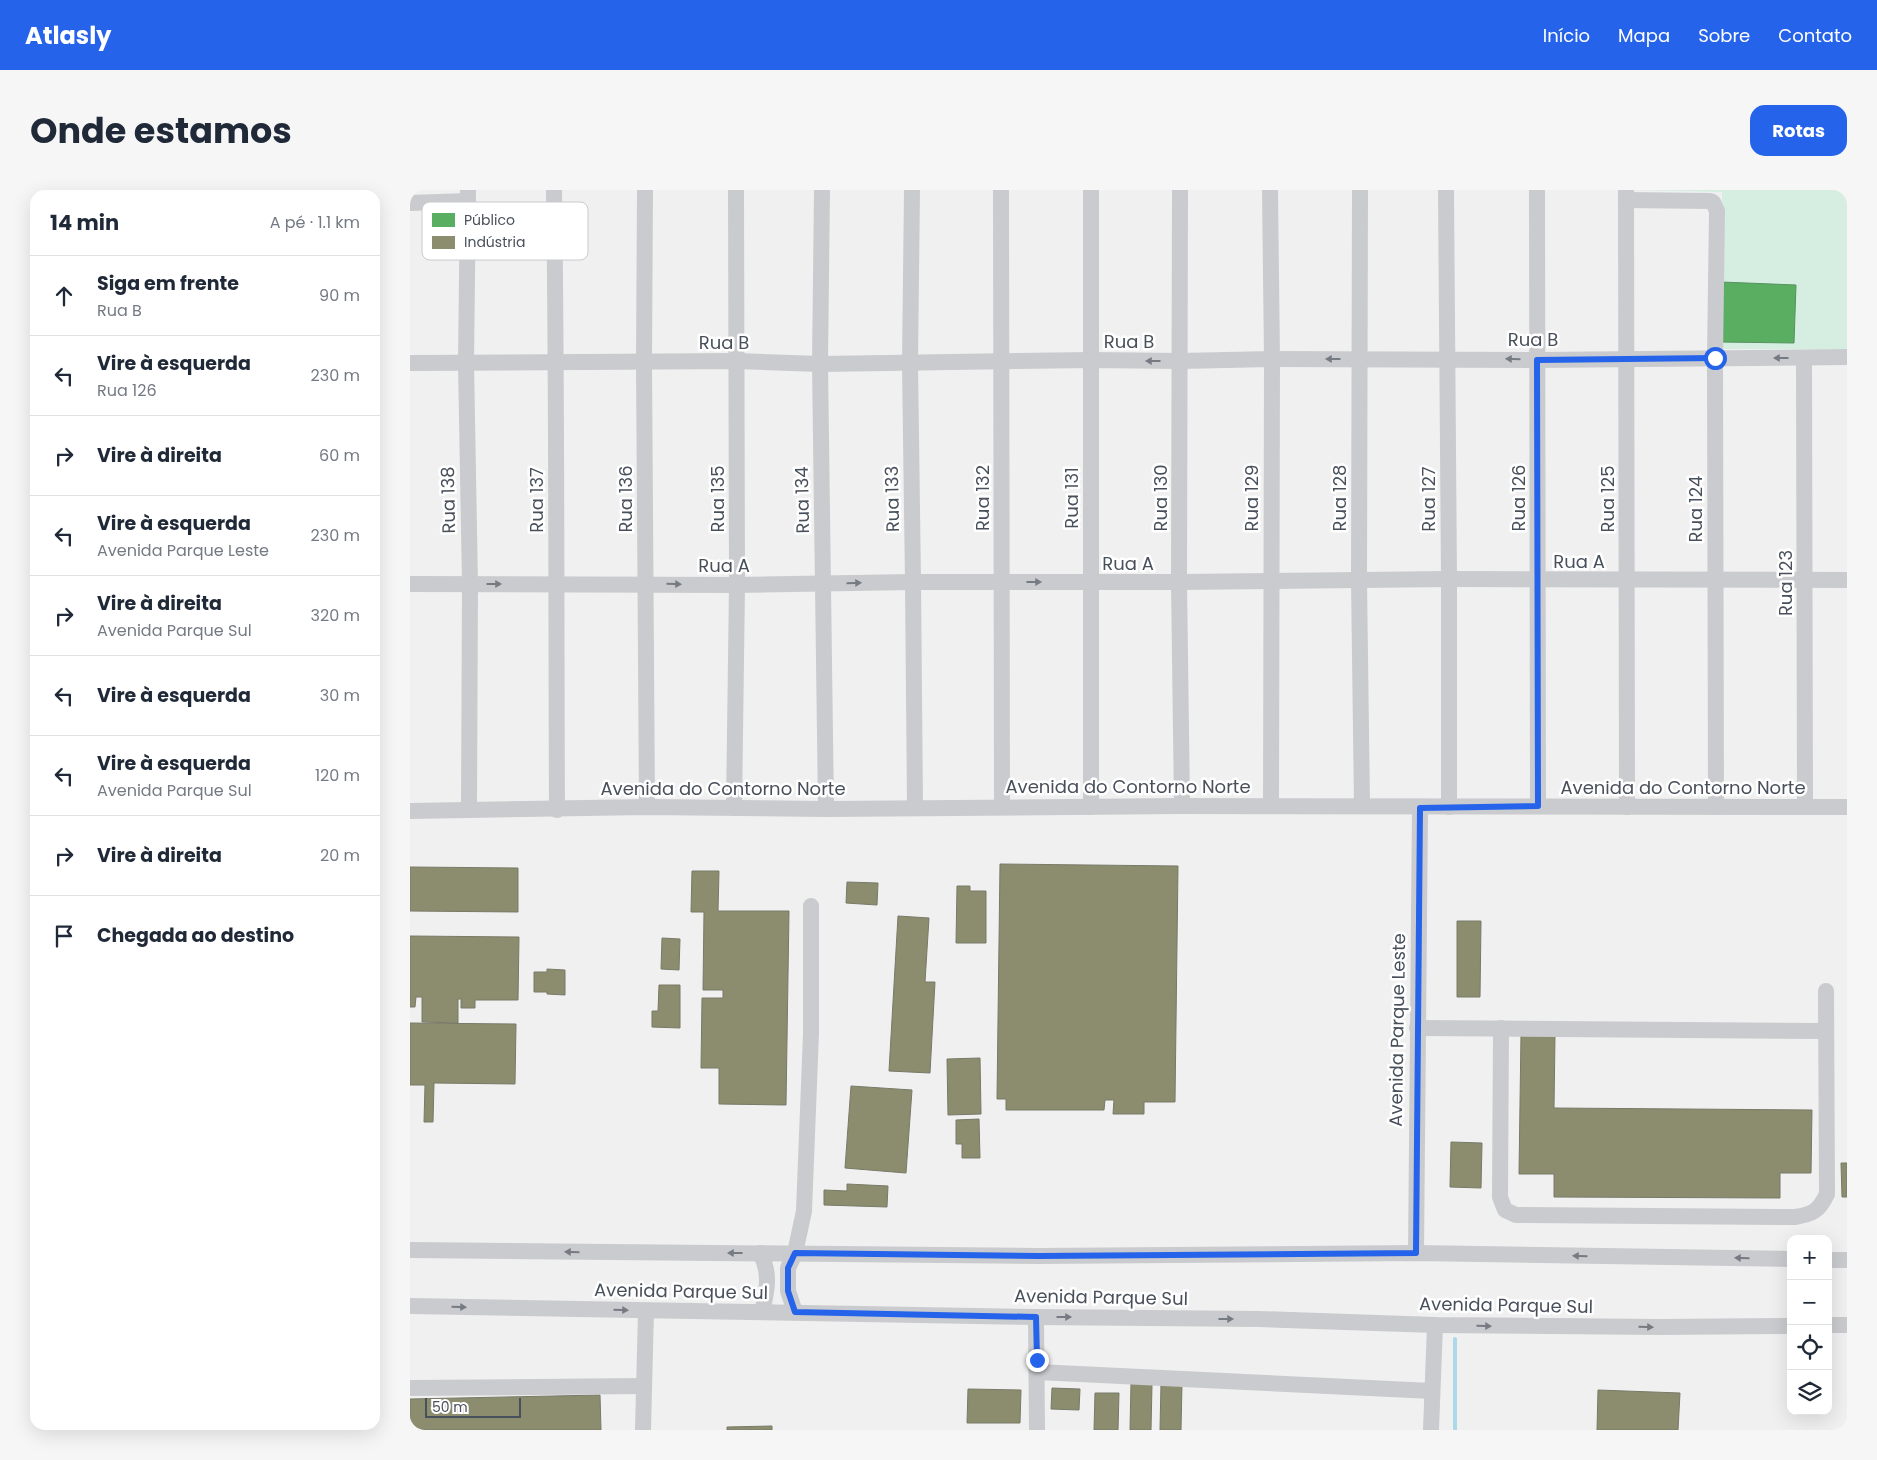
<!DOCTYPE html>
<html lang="pt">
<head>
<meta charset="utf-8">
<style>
	:root { --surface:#fff; --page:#f6f6f7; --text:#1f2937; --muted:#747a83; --line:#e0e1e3; --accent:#2563eb }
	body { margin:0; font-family:Poppins,sans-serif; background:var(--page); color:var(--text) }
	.controls { position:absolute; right:15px; bottom:15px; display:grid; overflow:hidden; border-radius:10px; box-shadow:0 5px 20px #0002 }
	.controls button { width:45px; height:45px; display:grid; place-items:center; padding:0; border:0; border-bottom:1px solid var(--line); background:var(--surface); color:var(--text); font:25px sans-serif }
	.scale { position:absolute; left:15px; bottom:12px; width:96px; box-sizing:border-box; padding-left:5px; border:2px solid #48505b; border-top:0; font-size:14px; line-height:18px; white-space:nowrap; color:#48505b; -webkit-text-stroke:4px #fff; paint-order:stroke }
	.stop { position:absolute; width:15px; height:15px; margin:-11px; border:4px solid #2563eb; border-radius:50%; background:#fff }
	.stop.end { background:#2563eb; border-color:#fff; box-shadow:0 1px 5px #0008 }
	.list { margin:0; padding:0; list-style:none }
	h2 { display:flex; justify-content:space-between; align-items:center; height:65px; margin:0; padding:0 20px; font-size:21px }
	h2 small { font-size:16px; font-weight:400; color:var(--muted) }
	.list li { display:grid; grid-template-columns:32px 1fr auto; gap:15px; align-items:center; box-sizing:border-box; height:80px; padding:0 20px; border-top:1px solid var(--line) }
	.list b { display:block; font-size:19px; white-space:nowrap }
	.list p { margin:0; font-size:16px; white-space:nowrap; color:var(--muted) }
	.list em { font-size:16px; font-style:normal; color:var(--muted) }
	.icon { flex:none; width:28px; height:28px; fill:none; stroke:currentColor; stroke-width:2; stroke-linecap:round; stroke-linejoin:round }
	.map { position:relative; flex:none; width:1437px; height:1240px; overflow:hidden; border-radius:15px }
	header { display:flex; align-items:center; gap:30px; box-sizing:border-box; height:70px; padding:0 25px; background:var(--accent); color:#fff }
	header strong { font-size:24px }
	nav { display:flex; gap:28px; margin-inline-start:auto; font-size:18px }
	.intro { display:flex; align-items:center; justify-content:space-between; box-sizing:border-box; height:120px; padding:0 30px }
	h1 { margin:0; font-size:35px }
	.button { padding:12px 22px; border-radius:15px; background:var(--accent); color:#fff; font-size:18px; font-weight:700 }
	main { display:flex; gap:30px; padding:0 30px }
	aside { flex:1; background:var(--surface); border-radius:15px; box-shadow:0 5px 20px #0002 }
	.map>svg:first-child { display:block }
	.green { fill:#d6eee1 }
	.public { fill:#5aae61; stroke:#55925f }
	.industry { fill:#8c8c6e; stroke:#787a68 }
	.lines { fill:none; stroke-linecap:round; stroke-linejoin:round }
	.stream { stroke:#add8e9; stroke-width:4 }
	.minor { stroke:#cacbce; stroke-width:16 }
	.oneway { fill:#767b83 }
	.route { stroke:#2563eb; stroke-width:6 }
	.labels { text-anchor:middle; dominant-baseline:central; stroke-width:5; stroke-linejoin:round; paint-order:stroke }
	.street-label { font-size:18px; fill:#48505b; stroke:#fff }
	.key { fill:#fff; stroke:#c8cace; stroke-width:1 }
	.key-label { font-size:14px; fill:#48505b }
</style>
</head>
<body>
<header>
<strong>Atlasly</strong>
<nav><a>Início</a><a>Mapa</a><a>Sobre</a><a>Contato</a></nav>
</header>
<div class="intro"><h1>Onde estamos</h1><a class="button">Rotas</a></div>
<main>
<aside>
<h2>14 min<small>A pé · 1.1 km</small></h2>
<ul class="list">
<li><svg class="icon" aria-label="ahead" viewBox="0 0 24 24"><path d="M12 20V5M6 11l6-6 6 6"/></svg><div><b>Siga em frente</b><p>Rua B</p></div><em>90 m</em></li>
<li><svg class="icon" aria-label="left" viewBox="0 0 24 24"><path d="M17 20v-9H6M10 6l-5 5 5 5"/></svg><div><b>Vire à esquerda</b><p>Rua 126</p></div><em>230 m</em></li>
<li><svg class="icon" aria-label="right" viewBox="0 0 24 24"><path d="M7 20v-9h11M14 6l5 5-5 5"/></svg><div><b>Vire à direita</b></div><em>60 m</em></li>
<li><svg class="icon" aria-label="left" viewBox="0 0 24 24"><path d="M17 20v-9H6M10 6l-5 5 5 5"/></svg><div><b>Vire à esquerda</b><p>Avenida Parque Leste</p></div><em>230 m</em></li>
<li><svg class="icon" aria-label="right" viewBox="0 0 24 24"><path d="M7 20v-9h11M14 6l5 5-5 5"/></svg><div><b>Vire à direita</b><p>Avenida Parque Sul</p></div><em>320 m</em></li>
<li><svg class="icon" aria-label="left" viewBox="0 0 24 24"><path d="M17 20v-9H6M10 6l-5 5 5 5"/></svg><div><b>Vire à esquerda</b></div><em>30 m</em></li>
<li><svg class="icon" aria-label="left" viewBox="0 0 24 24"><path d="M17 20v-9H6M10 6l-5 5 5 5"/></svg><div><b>Vire à esquerda</b><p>Avenida Parque Sul</p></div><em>120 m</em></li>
<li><svg class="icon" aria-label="right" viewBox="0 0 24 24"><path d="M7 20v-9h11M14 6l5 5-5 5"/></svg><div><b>Vire à direita</b></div><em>20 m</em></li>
<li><svg class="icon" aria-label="arrive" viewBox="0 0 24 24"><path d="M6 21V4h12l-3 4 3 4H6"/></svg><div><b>Chegada ao destino</b></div></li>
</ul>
</aside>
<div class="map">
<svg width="1437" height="1240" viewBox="0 0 1437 1240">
	<rect width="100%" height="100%" fill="#f0f0f0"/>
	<polygon class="green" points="1218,0 1437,0 1437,159 1310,159 1312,2"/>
	<polygon class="public" points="1311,92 1386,95 1384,153 1310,152"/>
	<g class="industry">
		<polygon points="590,674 768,676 765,912 734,912 734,924 703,924 704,910 695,910 694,920 596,920 596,909 587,909"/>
		<polygon points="0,677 108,678 108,722 0,721"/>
		<polygon points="282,681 309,681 308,721 379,721 376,915 309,914 309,878 291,878 292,808 313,808 313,800 293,800 294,722 281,722"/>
		<polygon points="437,692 468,693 467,715 436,713"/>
		<polygon points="547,696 560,696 560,701 576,701 576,753 546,753"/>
		<polygon points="488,726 519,728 515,792 525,792 520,883 479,881"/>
		<polygon points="1047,731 1071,731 1070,807 1047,807"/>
		<polygon points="0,746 109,747 108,810 65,810 65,818 51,818 51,809 48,809 48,833 12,832 12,807 6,807 5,817 0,817"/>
		<polygon points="252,748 270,749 269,780 251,779"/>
		<polygon points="137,779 155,780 155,805 137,804 137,802 124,802 124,782 137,782"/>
		<polygon points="249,795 270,795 270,838 242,837 242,821 248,821"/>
		<polygon points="0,833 106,834 105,894 24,893 23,932 14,932 15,895 0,895"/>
		<polygon points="1111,844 1145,845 1144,918 1402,920 1401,983 1370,983 1370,1008 1144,1007 1144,984 1109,984"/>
		<polygon points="570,868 571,924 538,925 537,869"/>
		<polygon points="441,896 502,900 496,983 435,978"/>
		<polygon points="569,929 570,968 552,968 552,954 546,954 546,930"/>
		<polygon points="1041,952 1072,953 1071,998 1040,997"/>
		<polygon points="1431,973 1437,973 1437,1007 1432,1007"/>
		<polygon points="437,994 478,996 477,1017 414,1015 414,1000 437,1001"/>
		<polygon points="721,1193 742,1194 741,1240 720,1240"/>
		<polygon points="751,1193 772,1194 771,1240 750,1240"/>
		<polygon points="642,1198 670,1199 669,1220 641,1219"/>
		<polygon points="558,1199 611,1200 610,1233 557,1233"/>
		<polygon points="1188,1200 1270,1203 1268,1240 1187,1240"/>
		<polygon points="685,1203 709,1203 708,1240 684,1240"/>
		<polygon points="190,1205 191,1240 0,1240 0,1209"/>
		<polygon points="362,1236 362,1240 317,1240 317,1237"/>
	</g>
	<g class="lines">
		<polyline class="stream" points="1045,1149 1045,1240"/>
		<g class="minor">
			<polyline points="58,0 56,173 60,394 59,620"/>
			<path d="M144,0C147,207 146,413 147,620"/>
			<polyline points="235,0 234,172 237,617"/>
			<polyline points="412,0 410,174 416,619"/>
			<polyline points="502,0 500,173 503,392 505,617"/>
			<polyline points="591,0 592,617"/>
			<polyline points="681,0 681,617"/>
			<polyline points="770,0 769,392 772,616"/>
			<polyline points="860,0 862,169 861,616"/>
			<polyline points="950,0 949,391 952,616"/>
			<polyline points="1036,0 1039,389 1039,617"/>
			<polyline points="1127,0 1128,616"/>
			<polyline points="1216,0 1217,617"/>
			<polyline points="1216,10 1300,11 1303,12 1307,21 1305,168 1306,617"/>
			<polyline points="0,13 58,11"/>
			<polyline points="1394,168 1395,617"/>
			<polyline points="0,173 327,171 410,174 681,170 770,171 862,169 1127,170 1437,167"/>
			<polyline points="0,394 327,395 503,392 769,392 1039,389 1437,390"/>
			<polyline points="324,618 327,395 326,0"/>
			<polyline points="0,621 237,617 416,619 772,616 1437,617"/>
			<polyline points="1007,838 1416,841"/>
			<path d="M1091,838L1090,1007L1095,1020L1106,1025L1385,1027C1403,1024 1409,1021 1417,1004L1416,801"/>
			<polyline points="0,1060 628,1066 1006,1063 1381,1069"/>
			<path d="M350,1063C361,1083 357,1101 352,1122"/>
			<polyline points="1006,1063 1010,618"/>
			<polyline points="1418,1070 1437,1070"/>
			<polyline points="0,1116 626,1127 849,1129 1025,1135 1249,1137 1381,1136"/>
			<polyline points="385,1122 378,1101 378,1078 385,1063 394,1021 401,843 401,716"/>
			<polyline points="626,1127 627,1240"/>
			<polyline points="1418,1135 1437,1135"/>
			<polyline points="627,1182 1022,1201"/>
			<polyline points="0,1198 233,1196"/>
			<polyline points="233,1240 236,1121"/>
			<polyline points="1021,1240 1025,1135"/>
		</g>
	</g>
	<defs><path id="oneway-solid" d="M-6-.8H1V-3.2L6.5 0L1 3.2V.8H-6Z" transform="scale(1.25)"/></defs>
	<g class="oneway">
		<use href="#oneway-solid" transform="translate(1371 168) rotate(-180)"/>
		<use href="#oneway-solid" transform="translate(923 169) rotate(180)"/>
		<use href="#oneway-solid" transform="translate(1103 169) rotate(-179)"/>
		<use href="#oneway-solid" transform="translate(743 171) rotate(-180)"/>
		<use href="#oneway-solid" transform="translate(624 392)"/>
		<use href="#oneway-solid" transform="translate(444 393) rotate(-1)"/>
		<use href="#oneway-solid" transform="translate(84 394)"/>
		<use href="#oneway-solid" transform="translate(264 394) rotate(1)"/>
		<use href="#oneway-solid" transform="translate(162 1062) rotate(-179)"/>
		<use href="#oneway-solid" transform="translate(325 1063) rotate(-180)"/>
		<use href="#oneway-solid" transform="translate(1170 1066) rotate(-179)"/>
		<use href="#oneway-solid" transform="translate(1332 1068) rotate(-179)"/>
		<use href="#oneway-solid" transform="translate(49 1117) rotate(1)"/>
		<use href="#oneway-solid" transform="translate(211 1120) rotate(1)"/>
		<use href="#oneway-solid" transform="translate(654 1127)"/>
		<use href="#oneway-solid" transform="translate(816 1129)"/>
		<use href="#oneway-solid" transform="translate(1074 1136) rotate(1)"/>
		<use href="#oneway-solid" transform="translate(1236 1137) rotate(1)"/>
	</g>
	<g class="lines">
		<polyline class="route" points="627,1170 626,1127 385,1122 378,1101 378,1078 385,1063 628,1066 1006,1063 1010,618 1128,616 1127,170 1305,168"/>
	</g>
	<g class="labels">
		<g class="street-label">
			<text x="1123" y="149">Rua B</text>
			<text x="719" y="151">Rua B</text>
			<text x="314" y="152">Rua B</text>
			<text transform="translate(572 308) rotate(-90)">Rua 132</text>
			<text transform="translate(661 308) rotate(-90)">Rua 131</text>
			<text transform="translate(750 308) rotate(-90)">Rua 130</text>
			<text transform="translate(841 308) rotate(-90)">Rua 129</text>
			<text transform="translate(929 308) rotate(-90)">Rua 128</text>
			<text transform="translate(1108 308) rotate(-90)">Rua 126</text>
			<text transform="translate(215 309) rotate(-90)">Rua 136</text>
			<text transform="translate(307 309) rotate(-90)">Rua 135</text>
			<text transform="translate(482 309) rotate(-91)">Rua 133</text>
			<text transform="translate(1018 309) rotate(-90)">Rua 127</text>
			<text transform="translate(1197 309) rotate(-90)">Rua 125</text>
			<text transform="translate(38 310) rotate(-91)">Rua 138</text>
			<text transform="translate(126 310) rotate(-90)">Rua 137</text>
			<text transform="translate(392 310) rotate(-91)">Rua 134</text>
			<text transform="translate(1285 319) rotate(-90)">Rua 124</text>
			<text x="1169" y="371">Rua A</text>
			<text x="718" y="373">Rua A</text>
			<text x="314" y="375">Rua A</text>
			<text transform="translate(1375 393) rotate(-90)">Rua 123</text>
			<text x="718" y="596">Avenida do Contorno Norte</text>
			<text x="1273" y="597">Avenida do Contorno Norte</text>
			<text x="313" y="598">Avenida do Contorno Norte</text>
			<text transform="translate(987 840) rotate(-89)">Avenida Parque Leste</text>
			<text transform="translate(271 1101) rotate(1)">Avenida Parque Sul</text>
			<text transform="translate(691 1107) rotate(1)">Avenida Parque Sul</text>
			<text transform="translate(1096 1115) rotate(1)">Avenida Parque Sul</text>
		</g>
	</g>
	<rect x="12" y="12" width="166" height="58" rx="8" class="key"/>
	<rect x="22" y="23" width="23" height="14" fill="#5aae61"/>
	<rect x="22" y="46" width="23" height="13" fill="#8c8c6e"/>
	<g class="key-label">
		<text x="54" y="35">Público</text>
		<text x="54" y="57">Indústria</text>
	</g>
</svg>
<div class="controls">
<button>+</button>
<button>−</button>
<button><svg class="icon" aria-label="locate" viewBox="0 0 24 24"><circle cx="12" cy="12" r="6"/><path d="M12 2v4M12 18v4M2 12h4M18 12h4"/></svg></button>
<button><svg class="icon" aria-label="layers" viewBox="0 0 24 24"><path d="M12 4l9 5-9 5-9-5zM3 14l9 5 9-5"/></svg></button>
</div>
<div class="scale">50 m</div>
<div class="stop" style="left:1305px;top:168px"></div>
<div class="stop end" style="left:627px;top:1170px"></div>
</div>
</main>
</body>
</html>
